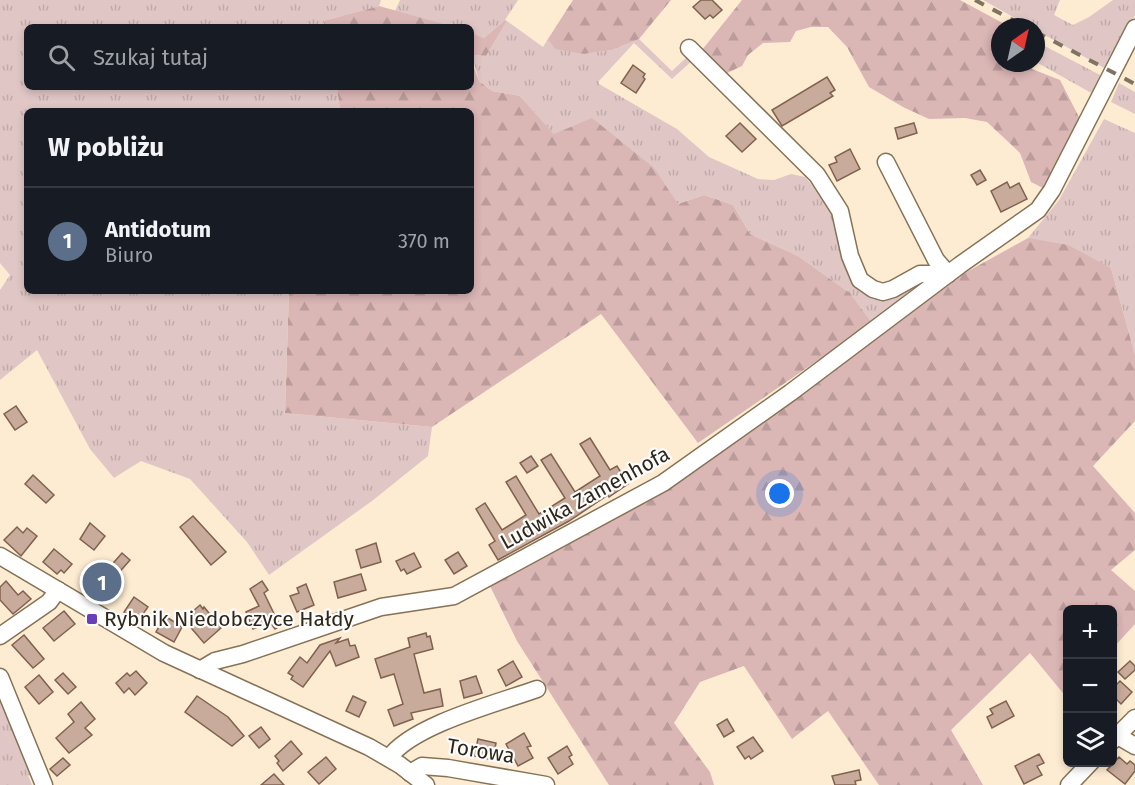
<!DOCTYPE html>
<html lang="pl">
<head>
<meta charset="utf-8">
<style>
	:root { --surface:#171b24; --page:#20242c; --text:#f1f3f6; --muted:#9ea1a6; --line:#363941; --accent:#b4a2da }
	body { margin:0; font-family:"Fira Sans",sans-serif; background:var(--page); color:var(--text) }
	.controls { position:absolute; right:18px; bottom:18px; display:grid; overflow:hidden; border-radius:9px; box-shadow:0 3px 9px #0003 }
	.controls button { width:54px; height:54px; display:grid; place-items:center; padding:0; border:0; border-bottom:2px solid var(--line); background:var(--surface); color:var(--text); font:30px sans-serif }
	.compass { position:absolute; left:991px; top:18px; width:54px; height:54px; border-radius:50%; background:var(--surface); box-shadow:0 3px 9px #0003; rotate:34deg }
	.you { position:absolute; left:780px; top:494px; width:21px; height:21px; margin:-15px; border:4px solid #fff; border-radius:50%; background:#1a73e8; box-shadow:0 0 0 9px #1a73e833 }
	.badge { display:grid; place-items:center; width:39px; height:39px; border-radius:50%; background:var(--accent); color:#fff; font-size:20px; font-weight:700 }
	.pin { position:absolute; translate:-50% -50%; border:3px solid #fff; box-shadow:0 2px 6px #0006 }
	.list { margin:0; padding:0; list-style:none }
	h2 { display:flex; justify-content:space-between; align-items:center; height:78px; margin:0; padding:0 24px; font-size:26px }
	h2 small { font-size:20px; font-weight:400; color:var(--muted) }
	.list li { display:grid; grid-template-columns:39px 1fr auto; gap:18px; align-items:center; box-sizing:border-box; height:108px; padding:0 24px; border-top:2px solid var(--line) }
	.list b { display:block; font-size:22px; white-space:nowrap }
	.list p { margin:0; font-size:20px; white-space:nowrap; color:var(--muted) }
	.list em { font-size:20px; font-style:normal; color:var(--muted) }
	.icon { flex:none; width:33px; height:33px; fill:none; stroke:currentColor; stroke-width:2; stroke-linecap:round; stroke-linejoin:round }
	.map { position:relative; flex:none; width:1135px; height:785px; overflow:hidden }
	.search { position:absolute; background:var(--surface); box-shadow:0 3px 9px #0003; left:24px; top:24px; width:450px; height:66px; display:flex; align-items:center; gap:15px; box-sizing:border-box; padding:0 21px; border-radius:9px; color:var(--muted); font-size:22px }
	.panel { position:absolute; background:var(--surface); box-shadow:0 3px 9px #0003; left:24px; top:108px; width:450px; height:186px; border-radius:9px }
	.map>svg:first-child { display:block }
	.grass { fill:url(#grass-tufts) }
	.forest { fill:url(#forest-firs) }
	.building { fill:#c9ab9b; stroke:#81614f; stroke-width:1.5 }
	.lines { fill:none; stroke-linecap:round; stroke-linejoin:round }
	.minor-casing { stroke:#867254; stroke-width:19 }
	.minor { stroke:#fff; stroke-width:16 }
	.rail { stroke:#7f7361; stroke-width:4; stroke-dasharray:10 10; stroke-linecap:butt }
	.poi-dot { fill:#693eb7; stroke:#fcfcfc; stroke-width:2 }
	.labels { text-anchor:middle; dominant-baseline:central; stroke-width:4.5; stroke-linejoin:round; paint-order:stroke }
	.street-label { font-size:21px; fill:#2e2619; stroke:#fcfcfc }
	.poi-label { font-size:21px; fill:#2e2619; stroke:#fcfcfc; text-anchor:start }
</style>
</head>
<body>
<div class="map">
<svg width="1135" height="785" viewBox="0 0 1135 785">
	<defs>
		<pattern id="grass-tufts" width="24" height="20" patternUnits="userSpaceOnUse" patternTransform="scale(1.5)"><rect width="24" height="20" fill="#e0c7c6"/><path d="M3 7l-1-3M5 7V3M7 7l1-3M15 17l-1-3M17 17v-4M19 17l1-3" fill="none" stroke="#c0abaa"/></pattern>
		<pattern id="forest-firs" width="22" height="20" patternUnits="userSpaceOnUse" patternTransform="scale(1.5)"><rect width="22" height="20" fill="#dab6b5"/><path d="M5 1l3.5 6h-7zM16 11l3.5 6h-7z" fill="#bb9c9b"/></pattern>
	</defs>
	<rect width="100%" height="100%" fill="#feecd2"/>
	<g class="grass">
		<polygon points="0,0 381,0 379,6 323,21 325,27 27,27 27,87 337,87 340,111 27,111 27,291 289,291 285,413 432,427 428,456 372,501 269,575 247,542 190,479 141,461 114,478 90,449 37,350 0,380 0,290 10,275 0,263"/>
		<polygon points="400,0 518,0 505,20 484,38 471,33 471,27 455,27 395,11"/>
		<polygon points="983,0 1060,0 1054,15 1073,25 1089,17 1113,0 1135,0 1135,16 1132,19 1118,53 1106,69 1036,30 1036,27 1031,27"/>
		<polygon points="507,21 543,47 548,39 584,54 612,50 639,39 672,71 689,55 694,59 672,79 634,43 599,81 599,84 677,129 709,157 758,179 774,180 791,174 805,177 837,214 873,295 929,278 874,326 850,293 798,256 750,234 733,205 704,195 678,204 554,134 520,96 492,91 479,81 472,55 486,56"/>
		<polygon points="1037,42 1104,77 1093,94 1036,62"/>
		<polygon points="1119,83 1135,92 1135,114 1111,102"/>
		<polygon points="1104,119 1135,133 1135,355 1111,268 1028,238 1059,200"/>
		<polygon points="0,685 37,778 28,775 32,785 0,785"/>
	</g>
	<g class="forest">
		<polygon points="573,0 671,0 639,39 612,50 584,54 555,49 548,39"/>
		<polygon points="742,0 960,0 1010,27 1000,27 1000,63 1033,63 1032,69 1060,80 1082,123 1047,190 1031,182 1020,153 987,122 965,118 929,119 903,107 869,87 847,47 828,27 811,27 796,31 790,42 763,43 748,55 742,66 725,74 702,50"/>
		<polygon points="379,6 455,27 325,27 323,21"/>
		<polygon points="505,20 507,21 486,56 472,55 474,68 479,81 492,91 520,96 554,134 592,118 654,168 678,204 704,195 733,205 750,234 798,256 850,293 872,323 698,443 601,314 432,427 285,413 289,291 471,291 471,111 340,111 337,87 471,87 471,33 484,38"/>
		<polygon points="1028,238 1068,245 1111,268 1135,355 1135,421 1093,466 1135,513 1135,550 1111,570 1135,591 1135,624 1113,648 1112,610 1068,610 1067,698 1030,653 951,730 983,785 879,785 828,711 792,739 744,666 700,682 674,723 710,772 714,785 609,785 517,641 490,586 658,496 954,279"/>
	</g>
	<g class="building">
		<polygon points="701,0 712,0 722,10 713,18 710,15 705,19 693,7"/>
		<polygon points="633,65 645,74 643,77 645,79 636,93 621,83"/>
		<polygon points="827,77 835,90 830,93 833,96 782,126 772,110"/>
		<polygon points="740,123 756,139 742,152 726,136"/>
		<polygon points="914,123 917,133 898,139 895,128"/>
		<polygon points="850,149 860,169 837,181 829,165 837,162 835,157"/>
		<polygon points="980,170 986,180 977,185 971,175"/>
		<polygon points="1007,182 1010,188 1019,183 1027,199 1001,212 991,191"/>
		<polygon points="16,406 27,422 15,430 4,414"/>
		<polygon points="590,438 610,470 617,466 628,484 609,497 608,495 569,521 498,560 489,545 495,541 476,509 485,503 502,530 526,515 506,482 516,476 539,514 546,510 565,498 541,460 551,454 575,492 600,476 580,444"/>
		<polygon points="531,456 538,466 527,473 520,463"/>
		<polygon points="33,475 54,495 46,503 25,484"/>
		<polygon points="193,516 226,552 211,565 180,527"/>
		<polygon points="90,523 105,536 94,550 80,539"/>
		<polygon points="17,527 23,533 27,528 37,536 21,556 4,540"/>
		<polygon points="376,543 381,562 361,568 356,550"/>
		<polygon points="54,549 72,564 64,573 61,570 57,574 43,562"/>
		<polygon points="458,552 467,566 454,574 445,560"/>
		<polygon points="122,553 130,560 116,576 108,569"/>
		<polygon points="414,553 421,567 407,574 404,569 401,571 396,561"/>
		<polygon points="361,574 366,590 338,598 334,582"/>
		<polygon points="6,581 18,595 23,591 31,599 13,614 0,600 0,587"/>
		<polygon points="262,581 268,590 264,593 280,626 275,629 270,622 253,629 246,612 259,606 250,589"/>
		<polygon points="306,584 314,605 297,612 290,596 299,593 297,588"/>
		<polygon points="134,597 148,607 138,621 124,612"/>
		<polygon points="200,605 203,609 204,607 221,628 204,643 187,623 195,616 192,612"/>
		<polygon points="64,611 75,624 54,641 43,628"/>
		<polygon points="165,616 182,627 174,642 156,632"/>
		<polygon points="426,633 427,637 430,636 433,649 414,654 424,693 440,689 443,706 411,713 413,719 394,726 388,710 403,704 394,674 381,678 375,659 410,647 408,638"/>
		<polygon points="24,635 44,659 33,668 12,645"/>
		<polygon points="340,638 336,643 348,639 350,646 355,645 359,657 336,666 330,651 303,687 291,679 293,676 288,673 300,657 307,663 320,645"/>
		<polygon points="513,661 522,677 506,686 498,670"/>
		<polygon points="1130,661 1135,666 1135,670 1125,679 1118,672"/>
		<polygon points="136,671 147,683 135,695 129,688 124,693 116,683 127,673 130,676"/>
		<polygon points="63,673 76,687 68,694 55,680"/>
		<polygon points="39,675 53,692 39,704 25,687"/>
		<polygon points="476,676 482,693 464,698 460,681"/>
		<polygon points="1120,681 1132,692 1121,704 1113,696 1113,688"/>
		<polygon points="197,696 228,717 244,736 232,746 185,712"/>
		<polygon points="353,696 366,702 359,717 346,711"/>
		<polygon points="1006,701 1014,716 992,728 987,717 993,714 990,709"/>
		<polygon points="81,702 95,719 85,728 92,735 69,753 56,738 74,722 68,714"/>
		<polygon points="727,719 734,731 724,737 717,725"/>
		<polygon points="261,727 270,739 259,748 249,736"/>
		<polygon points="524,733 531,746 527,747 533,758 518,766 506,744"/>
		<polygon points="753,737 763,751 751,759 749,756 745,759 737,747"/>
		<polygon points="478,739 496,743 494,754 490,753 489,759 474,756"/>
		<polygon points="291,741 302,754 283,771 277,763 279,761 275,756"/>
		<polygon points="567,746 572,755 569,757 573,764 558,774 548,758"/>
		<polygon points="1039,754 1044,763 1037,766 1042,775 1024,784 1015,766"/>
		<polygon points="326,757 336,769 319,784 308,772"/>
		<polygon points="1119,757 1127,764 1130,761 1135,765 1135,771 1125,784 1107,770"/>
		<polygon points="63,758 70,765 57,776 50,769"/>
		<polygon points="859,770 861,780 855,781 856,785 835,785 832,776"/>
		<polygon points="274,774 284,785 261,785"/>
	</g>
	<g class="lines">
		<g class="minor-casing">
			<g id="minor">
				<polyline points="689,48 817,175 840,211 850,256 860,280 873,289 883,292 893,289 920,274 948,274"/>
				<polyline points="886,162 936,260 948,274"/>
				<polyline points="0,556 164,653 369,747 400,765 426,785"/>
				<polyline points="0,636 49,602 58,590"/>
				<polyline points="200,670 215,661 243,654 381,607 454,596 663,483 790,393 960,265 1038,210 1052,190 1135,28"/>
				<polyline points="0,677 44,785"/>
				<polyline points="1118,736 1135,746"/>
				<polyline points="1112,741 1135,718"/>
				<path d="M389,758C412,725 498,703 537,689"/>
				<polyline points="410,773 422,766 448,768 546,785"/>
				<polyline points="1069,785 1091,762"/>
			</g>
		</g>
		<use href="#minor" class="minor"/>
		<g class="rail">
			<polyline points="975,0 1026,27"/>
			<polyline points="1036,32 1135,84"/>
		</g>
	</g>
	<rect class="poi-dot" x="86" y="613" width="12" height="12" rx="3"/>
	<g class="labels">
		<g class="street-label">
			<text transform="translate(585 498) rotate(-29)">Ludwika Zamenhofa</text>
			<text transform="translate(481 751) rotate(9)">Torowa</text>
		</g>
		<g class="poi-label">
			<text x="104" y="619">Rybnik Niedobczyce Hałdy</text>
		</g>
	</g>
</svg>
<div class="controls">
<button>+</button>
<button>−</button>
<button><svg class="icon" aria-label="layers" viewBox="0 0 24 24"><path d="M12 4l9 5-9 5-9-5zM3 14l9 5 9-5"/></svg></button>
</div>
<svg class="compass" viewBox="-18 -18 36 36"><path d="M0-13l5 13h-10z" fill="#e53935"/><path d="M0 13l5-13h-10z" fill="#9ea1a6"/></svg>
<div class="you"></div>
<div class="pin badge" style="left:102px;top:582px;background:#5c6f8a">1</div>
<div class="search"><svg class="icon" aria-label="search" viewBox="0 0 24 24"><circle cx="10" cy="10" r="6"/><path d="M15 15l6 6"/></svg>Szukaj tutaj</div>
<section class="panel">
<h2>W pobliżu<small></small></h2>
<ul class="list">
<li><span class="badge" style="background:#5c6f8a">1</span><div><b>Antidotum</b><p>Biuro</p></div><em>370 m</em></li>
</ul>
</section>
</div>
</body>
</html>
